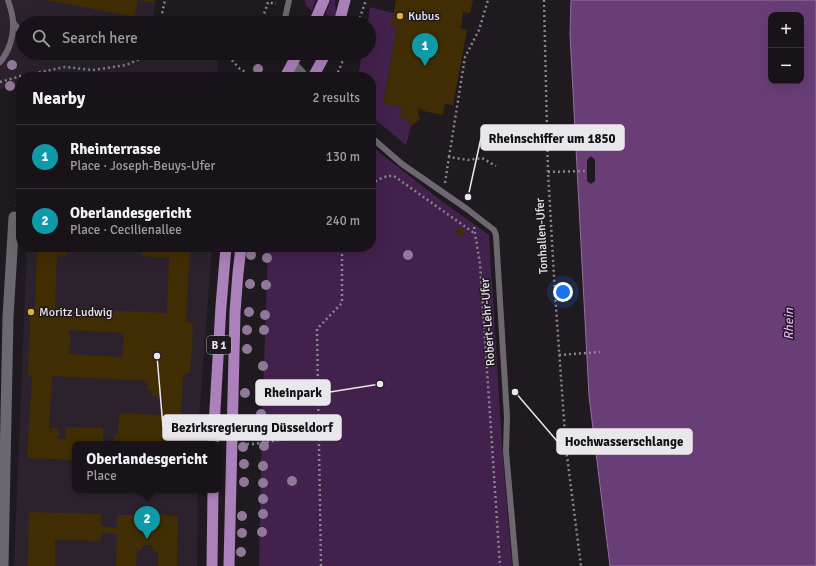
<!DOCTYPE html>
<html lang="en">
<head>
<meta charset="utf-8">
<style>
	:root { --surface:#171318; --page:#242025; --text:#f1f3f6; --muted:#9e9ea2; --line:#363237; --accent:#e4ad35 }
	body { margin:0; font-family:Signika,sans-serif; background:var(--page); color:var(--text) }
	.controls { position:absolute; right:12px; top:12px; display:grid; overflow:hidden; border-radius:8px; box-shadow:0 4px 16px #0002 }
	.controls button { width:36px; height:36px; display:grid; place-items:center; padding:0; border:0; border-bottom:1px solid var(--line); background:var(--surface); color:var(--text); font:20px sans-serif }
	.you { position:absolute; left:563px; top:292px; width:14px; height:14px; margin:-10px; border:3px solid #fff; border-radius:50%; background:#1a73e8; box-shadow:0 0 0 6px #1a73e833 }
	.badge { display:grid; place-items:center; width:26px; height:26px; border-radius:50%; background:var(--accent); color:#fff; font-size:13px; font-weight:700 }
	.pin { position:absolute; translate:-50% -33px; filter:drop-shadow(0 1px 2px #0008) }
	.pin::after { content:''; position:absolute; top:21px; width:14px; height:12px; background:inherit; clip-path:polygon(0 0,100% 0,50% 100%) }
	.popup { position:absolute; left:72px; top:441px; width:150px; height:52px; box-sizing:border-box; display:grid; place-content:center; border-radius:8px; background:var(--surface); filter:drop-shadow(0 1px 3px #0005); font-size:13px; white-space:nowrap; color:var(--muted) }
	.popup b { font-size:15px; color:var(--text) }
	.popup::after { content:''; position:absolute; left:50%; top:100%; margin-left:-8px; border:8px solid transparent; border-top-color:var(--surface) }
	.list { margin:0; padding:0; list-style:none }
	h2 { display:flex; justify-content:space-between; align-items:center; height:52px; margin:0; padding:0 16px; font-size:17px }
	h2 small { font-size:13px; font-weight:400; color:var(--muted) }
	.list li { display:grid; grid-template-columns:26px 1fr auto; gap:12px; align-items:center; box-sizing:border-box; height:64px; padding:0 16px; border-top:1px solid var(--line) }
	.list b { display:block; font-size:15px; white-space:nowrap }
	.list p { margin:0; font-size:13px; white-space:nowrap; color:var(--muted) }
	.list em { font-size:13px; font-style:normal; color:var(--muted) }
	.icon { flex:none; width:22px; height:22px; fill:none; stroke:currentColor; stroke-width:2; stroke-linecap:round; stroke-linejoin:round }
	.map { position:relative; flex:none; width:816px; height:566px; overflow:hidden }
	.search { position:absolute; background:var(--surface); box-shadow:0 4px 16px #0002; left:16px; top:16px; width:360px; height:44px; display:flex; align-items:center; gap:10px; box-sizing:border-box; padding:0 14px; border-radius:22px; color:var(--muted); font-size:15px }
	.panel { position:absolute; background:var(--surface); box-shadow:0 4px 16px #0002; left:16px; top:72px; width:360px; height:180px; border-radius:16px }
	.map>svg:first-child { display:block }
	.built { fill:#2b222e }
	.green { fill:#42214c }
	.water { fill:#693e77; stroke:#90719a; fill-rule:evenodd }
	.pier { fill:#1f1920 }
	.building { fill:#402d03; fill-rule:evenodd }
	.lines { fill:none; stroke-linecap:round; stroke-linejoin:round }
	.path { stroke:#89858b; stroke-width:2.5; stroke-dasharray:2 3; stroke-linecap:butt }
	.service { stroke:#6d6770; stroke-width:6 }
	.minor { stroke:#6d6770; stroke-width:11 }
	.primary { stroke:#ac80ba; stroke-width:11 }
	.tree { fill:#907998 }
	.poi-dot { fill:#e4ad35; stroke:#1f1920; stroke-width:1.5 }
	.labels { text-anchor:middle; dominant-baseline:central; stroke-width:3; stroke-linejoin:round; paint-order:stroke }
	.shield { fill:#1f1920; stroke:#ada9af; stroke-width:1 }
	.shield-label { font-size:11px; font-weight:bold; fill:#eae7ec }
	.poi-label { font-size:12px; fill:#eae7ec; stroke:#1f1920; text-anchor:start }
	.street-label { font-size:12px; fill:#eae7ec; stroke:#1f1920 }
	.water-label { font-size:13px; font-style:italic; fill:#e7a8fb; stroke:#1f1920 }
	.leader { fill:none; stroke:#eae7ec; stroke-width:1.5 }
	.callout-dot { fill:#eae7ec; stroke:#1f1920; stroke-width:1.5 }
	.callout { fill:#eae7ec; stroke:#eae7ec; stroke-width:1.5 }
	.callout-label { font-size:13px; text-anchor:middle; font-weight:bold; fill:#111 }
</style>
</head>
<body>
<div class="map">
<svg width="816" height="566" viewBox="0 0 816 566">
	<rect width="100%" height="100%" fill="#1f1920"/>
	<g class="built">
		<polygon points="0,0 156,0 152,23 23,23 23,53 194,53 217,57 218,77 21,77 21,86 0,89"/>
		<polygon points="27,247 212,247 199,418 199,444 75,444 75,490 198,490 197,566 14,566"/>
	</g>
	<g class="green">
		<polygon points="305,0 316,0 312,11 306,6"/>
		<polygon points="331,0 335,0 336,13 334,17 325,15"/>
		<polygon points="370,7 394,13 391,27 397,28 383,103 403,107 400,117 406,118 411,126 406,145 371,116 371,77 358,77 362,53 369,53 369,23 368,23"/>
		<polygon points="371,146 443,202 489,235 502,445 512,566 259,566 262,425 268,247 371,247"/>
	</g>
	<path class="water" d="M571,0H816V566H610L589,396L570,34ZM771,15H801V81H771Z"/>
	<polygon class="pier" points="591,156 595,160 595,181 591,184 587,181 587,160"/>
	<g class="building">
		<polygon points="47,0 138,0 134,17"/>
		<polygon points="139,0 154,0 154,3"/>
		<polygon points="396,0 473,0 470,13 463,12 461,28 467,30 453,105 445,104 443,115 423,111 423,110 419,109 418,116 420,119 411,126 406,118 400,117 403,107 383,103 397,28 391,27"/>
		<polygon points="459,227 465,232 462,237 455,232"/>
		<path d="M37,247H68L69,250L66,256L61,257L57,254L55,308L167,313L169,258L142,256L143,250L103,248V247H190L186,322L193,324L192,344L193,349L191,354L190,373L183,375L180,444H75V460L27,458L32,376L28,375L31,307H35ZM69,330L124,333L122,357L68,354L71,341ZM52,376L148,381L147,390L152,391V396L163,397L162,415L119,413L118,434H115L114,442L103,441V428L66,427V439H57L60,435L59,430L54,427L49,429Z"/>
		<polygon points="29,512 101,514 101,526 117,528 117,515 162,514 162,515 178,516 177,566 158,566 158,552 153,550 152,545 143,545 142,549 137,551 136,566 116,566 117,534 101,532 101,541 55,540 55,566 28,566"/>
	</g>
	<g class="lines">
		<g class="path">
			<polyline points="544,0 548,172 555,293 566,448 581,566"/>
			<polyline points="160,23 165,0"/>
			<polyline points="263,23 262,20 268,2 276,4"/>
			<polyline points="358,23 366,0"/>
			<polyline points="225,53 240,69 254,77"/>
			<polyline points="280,53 280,60"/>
			<polyline points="336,77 346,53"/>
			<polyline points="0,82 21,76 65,67 93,70 107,68 126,65 154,53"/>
			<polyline points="449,157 465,57 479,30 488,0"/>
			<polyline points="548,172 587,171"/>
			<polyline points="445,183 449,157 468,160 482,158 496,166"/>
			<path d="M371,184C378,180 385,175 394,176L474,233"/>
			<polyline points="17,206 21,142"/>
			<polyline points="474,227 480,264 500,566"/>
			<polyline points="559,355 600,352"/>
			<polyline points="242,444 253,444 319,434"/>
			<polyline points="321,566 317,329 342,303 342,247"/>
		</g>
		<g class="service">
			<polyline points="13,22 23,35"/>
			<polyline points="284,23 289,0"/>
			<path d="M53,53C73,57 95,56 115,53"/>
			<path d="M0,62C9,52 14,36 13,22C13,15 10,7 8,0"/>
			<polyline points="371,137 402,164 467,209 494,230 496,235 507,417 506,451 516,566"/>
		</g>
		<g class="minor">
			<polyline points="292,64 304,77"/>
			<polyline points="3,566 8,317 14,217"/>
		</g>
		<g class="primary">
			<polyline points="314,23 324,0"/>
			<polyline points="339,23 345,0"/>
			<polyline points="285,77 298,53"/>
			<polyline points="313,77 326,53"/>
			<polyline points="213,444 221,306 226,247"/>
			<polyline points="212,566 213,490"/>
			<polyline points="229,566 235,312 238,273 241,247"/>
		</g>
	</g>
	<g class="tree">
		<circle cx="12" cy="65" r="5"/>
		<circle cx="258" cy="69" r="5"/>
		<circle cx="10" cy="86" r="5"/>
		<circle cx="251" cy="255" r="5"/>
		<circle cx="408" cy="255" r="5"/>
		<circle cx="267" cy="258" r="5"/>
		<circle cx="250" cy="284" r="5"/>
		<circle cx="266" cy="285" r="5"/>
		<circle cx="249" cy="312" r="5"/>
		<circle cx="265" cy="315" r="5"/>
		<circle cx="247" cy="330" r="5"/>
		<circle cx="264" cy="330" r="5"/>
		<circle cx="247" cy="349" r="5"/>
		<circle cx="263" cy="366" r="5"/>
		<circle cx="245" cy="393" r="5"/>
		<circle cx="261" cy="393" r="5"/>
		<circle cx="261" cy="414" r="5"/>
		<circle cx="244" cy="434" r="5"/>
		<circle cx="264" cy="446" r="5"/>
		<circle cx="243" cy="447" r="5"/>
		<circle cx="244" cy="464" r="5"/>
		<circle cx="263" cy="466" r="5"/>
		<circle cx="292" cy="481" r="5"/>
		<circle cx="244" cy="482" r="5"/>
		<circle cx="263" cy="483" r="5"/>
		<circle cx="263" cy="499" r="5"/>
		<circle cx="263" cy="514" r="5"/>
		<circle cx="242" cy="516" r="5"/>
		<circle cx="262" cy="532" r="5"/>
		<circle cx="242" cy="533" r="5"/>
		<circle cx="241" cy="552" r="5"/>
	</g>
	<g class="poi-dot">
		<circle cx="400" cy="16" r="4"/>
		<circle cx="31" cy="312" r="4"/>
	</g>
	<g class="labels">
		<rect class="shield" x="207" y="336" width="24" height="18" rx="3"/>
		<g class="shield-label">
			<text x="219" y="345">B 1</text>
		</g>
		<g class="poi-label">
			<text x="408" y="16">Kubus</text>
			<text x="39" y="312">Moritz Ludwig</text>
		</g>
		<g class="street-label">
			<text transform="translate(542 236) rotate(-93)">Tonhallen-Ufer</text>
			<text transform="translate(488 322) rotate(-94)">Robert-Lehr-Ufer</text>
		</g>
		<g class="water-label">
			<text transform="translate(789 324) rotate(-90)">Rhein</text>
		</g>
	</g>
	<path class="leader" d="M468 197L481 138M380 384L330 392M157 356L163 427M515 392L557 441"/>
	<g class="callout-dot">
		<circle cx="468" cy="197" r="4"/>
		<circle cx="380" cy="384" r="4"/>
		<circle cx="157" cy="356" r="4"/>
		<circle cx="515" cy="392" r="4"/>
	</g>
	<g class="callout">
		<rect x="481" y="125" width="143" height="25" rx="4"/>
		<rect x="256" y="380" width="74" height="25" rx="4"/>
		<rect x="163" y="415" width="178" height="25" rx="4"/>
		<rect x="557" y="429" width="135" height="25" rx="4"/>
	</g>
	<g class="callout-label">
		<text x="552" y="143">Rheinschiffer um 1850</text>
		<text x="293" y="397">Rheinpark</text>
		<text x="252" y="432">Bezirksregierung Düsseldorf</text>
		<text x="624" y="446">Hochwasserschlange</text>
	</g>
</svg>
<div class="controls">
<button>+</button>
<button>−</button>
</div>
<div class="you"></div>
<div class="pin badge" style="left:425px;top:66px;background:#0f9aa8">1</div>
<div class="pin badge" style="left:147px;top:539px;background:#0f9aa8">2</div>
<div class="popup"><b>Oberlandesgericht</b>Place</div>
<div class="search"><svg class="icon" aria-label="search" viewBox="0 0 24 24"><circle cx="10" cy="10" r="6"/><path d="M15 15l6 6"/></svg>Search here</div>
<section class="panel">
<h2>Nearby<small>2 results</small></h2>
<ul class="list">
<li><span class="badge" style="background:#0f9aa8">1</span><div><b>Rheinterrasse</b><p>Place · Joseph-Beuys-Ufer</p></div><em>130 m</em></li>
<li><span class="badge" style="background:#0f9aa8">2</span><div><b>Oberlandesgericht</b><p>Place · Cecilienallee</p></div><em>240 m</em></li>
</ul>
</section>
</div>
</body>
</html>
